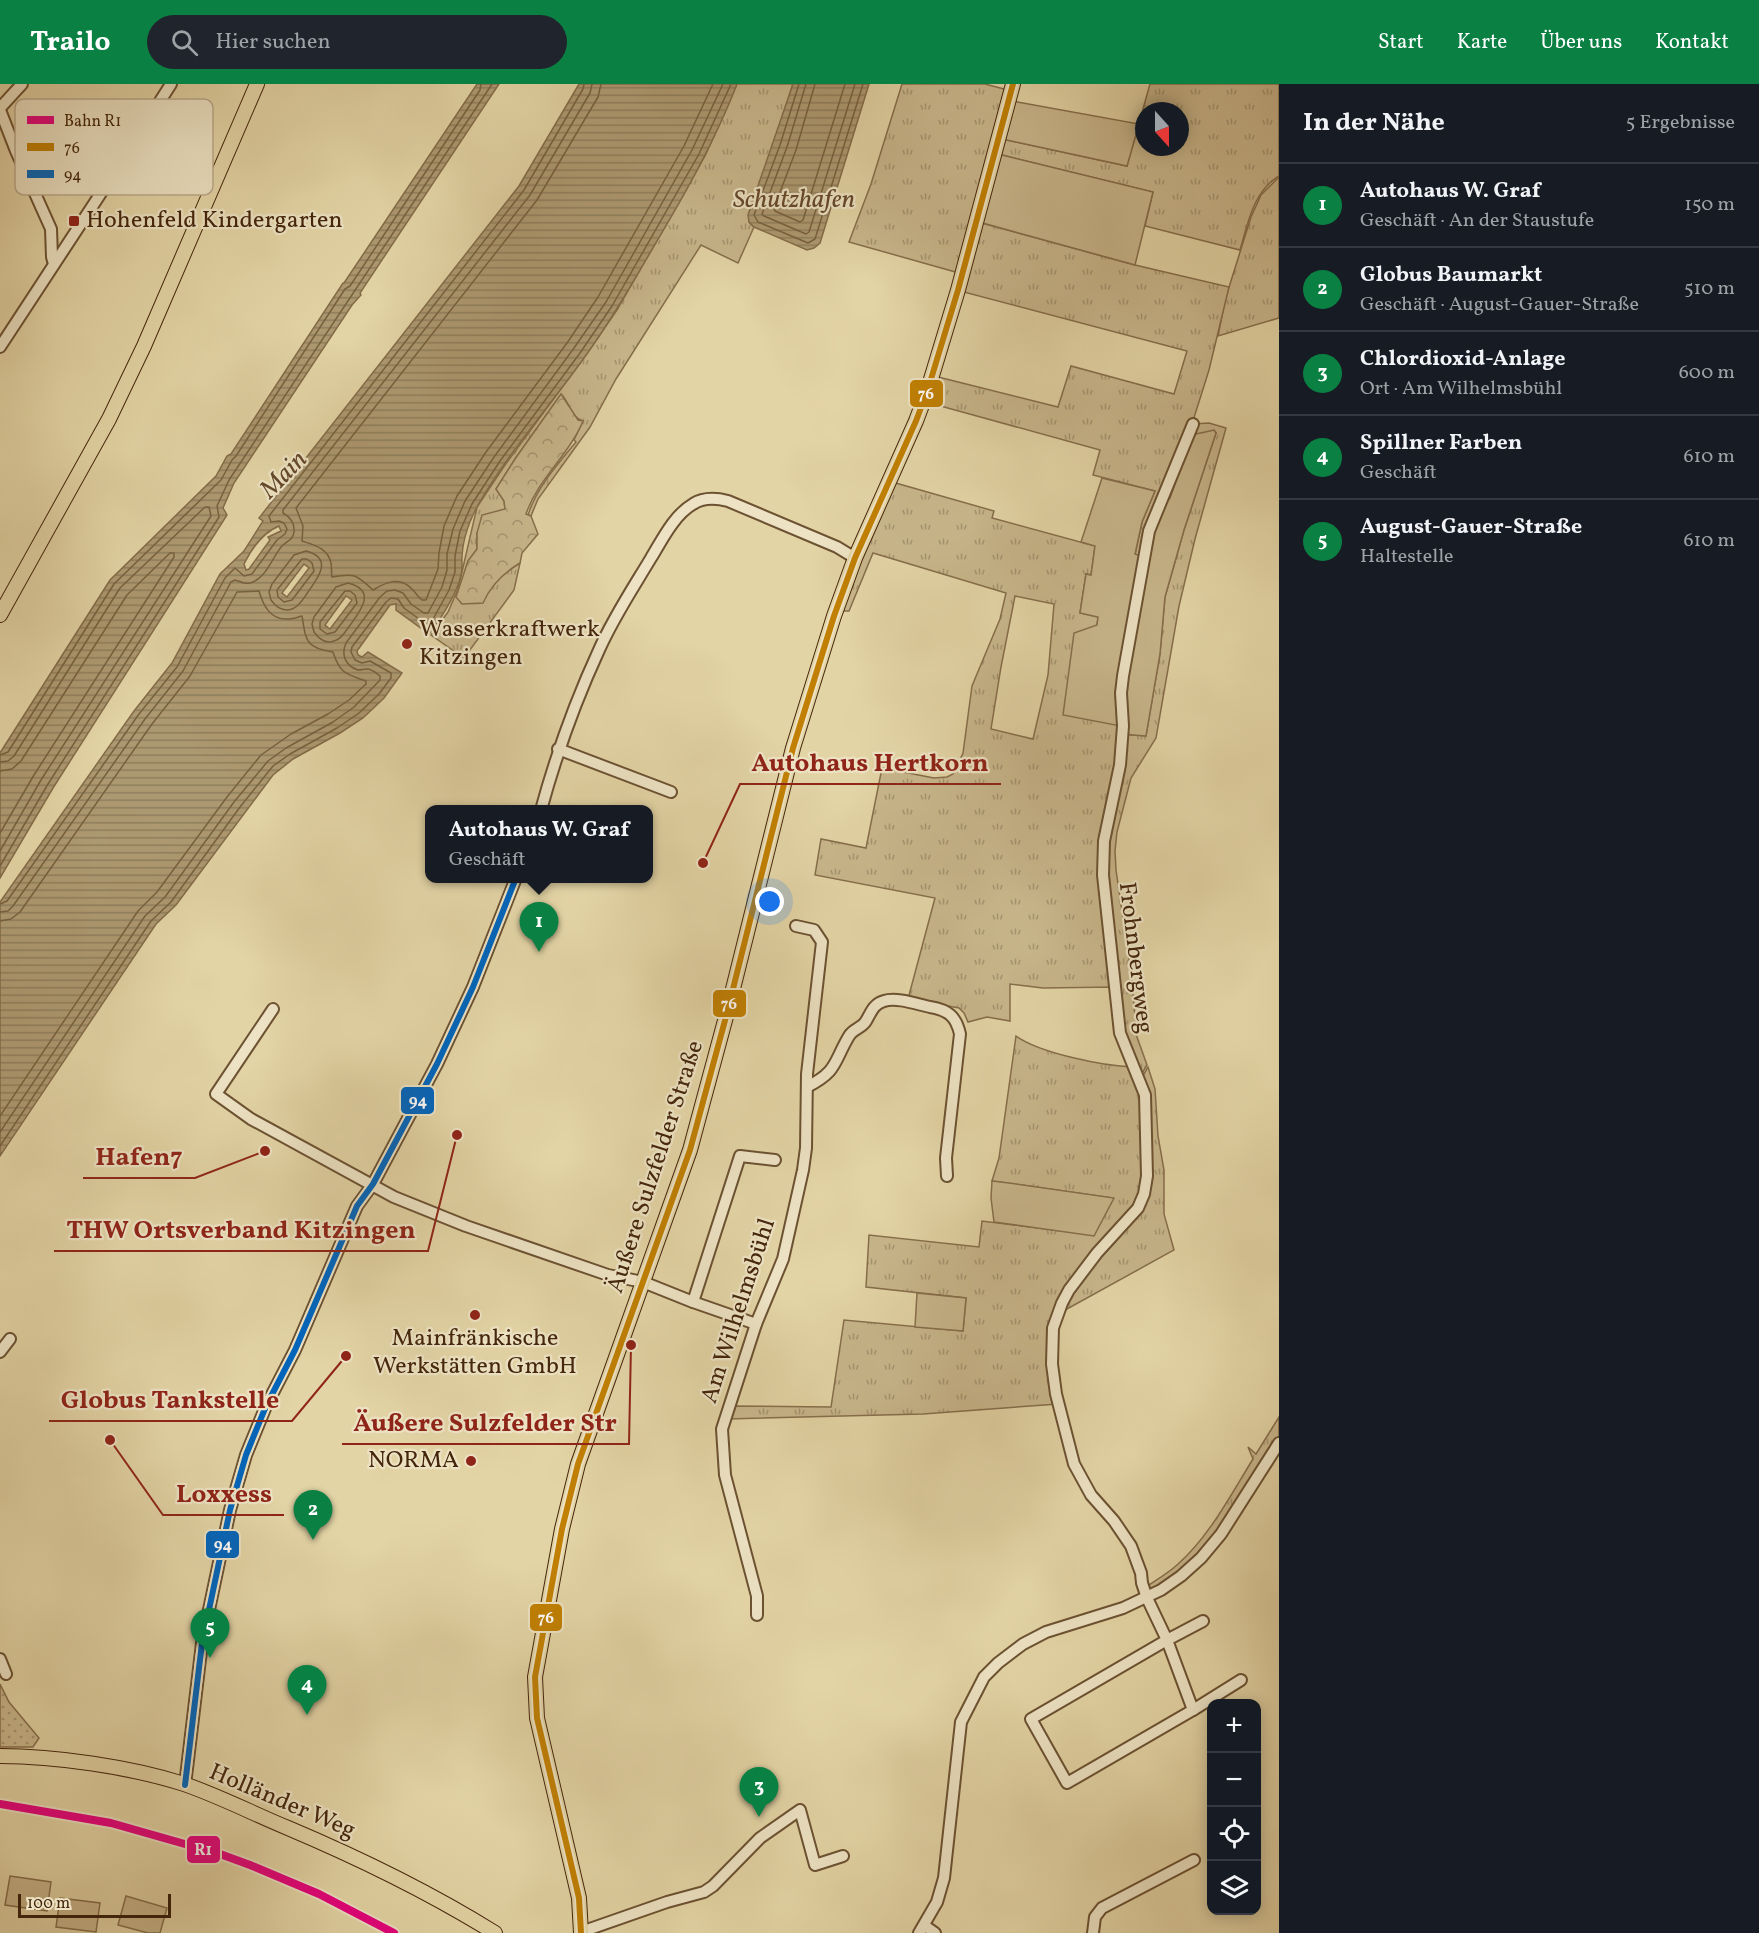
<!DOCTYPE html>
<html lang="de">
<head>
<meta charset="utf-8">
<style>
	:root { --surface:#171b24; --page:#20242c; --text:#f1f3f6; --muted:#9ea1a6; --line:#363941; --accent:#0b8043 }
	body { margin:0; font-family:Vollkorn,serif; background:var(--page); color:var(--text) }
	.controls { position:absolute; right:18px; bottom:18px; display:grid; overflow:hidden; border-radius:12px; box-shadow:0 3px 15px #0003 }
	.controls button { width:54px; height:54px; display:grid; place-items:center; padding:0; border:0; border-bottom:2px solid var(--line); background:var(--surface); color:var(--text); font:30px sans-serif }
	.compass { position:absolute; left:1135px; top:18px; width:54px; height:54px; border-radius:50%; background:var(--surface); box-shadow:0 3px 15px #0003; rotate:159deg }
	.scale { position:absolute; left:18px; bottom:15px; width:153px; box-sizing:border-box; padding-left:6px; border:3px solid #44260b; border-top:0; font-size:16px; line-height:21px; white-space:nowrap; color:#44260b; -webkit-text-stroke:4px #ede3c4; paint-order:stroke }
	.you { position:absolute; left:770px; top:818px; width:21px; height:21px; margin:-15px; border:4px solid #fff; border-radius:50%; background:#1a73e8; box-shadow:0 0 0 9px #1a73e833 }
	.badge { display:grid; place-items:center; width:39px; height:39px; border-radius:50%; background:var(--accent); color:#fff; font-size:20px; font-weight:700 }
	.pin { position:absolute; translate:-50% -50px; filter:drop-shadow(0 2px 3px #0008) }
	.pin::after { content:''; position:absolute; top:32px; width:21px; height:18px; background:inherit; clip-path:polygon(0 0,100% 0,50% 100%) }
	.popup { position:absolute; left:425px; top:721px; width:228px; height:78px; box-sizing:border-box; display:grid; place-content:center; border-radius:12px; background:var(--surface); filter:drop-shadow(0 2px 4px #0005); font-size:20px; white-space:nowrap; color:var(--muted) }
	.popup b { font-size:22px; color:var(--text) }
	.popup::after { content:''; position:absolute; left:50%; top:100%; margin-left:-12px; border:12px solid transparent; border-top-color:var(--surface) }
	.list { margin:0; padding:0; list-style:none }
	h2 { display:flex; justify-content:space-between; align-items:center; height:78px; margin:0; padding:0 24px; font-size:26px }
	h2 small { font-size:20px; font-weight:400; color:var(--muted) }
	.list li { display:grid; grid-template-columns:39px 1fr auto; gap:18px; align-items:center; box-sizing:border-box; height:84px; padding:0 24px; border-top:2px solid var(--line) }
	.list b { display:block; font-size:22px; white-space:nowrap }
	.list p { margin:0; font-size:20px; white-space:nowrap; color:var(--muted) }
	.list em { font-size:20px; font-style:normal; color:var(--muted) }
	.icon { flex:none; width:33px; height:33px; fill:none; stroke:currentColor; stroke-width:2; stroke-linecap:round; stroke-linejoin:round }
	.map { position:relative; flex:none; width:1279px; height:1849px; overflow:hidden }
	header { display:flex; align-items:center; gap:36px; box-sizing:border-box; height:84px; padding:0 30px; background:var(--accent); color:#fff }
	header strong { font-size:28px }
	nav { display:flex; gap:33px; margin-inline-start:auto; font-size:21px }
	.search { width:420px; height:54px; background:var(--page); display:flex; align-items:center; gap:15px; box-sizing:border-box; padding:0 21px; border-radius:33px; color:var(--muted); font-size:22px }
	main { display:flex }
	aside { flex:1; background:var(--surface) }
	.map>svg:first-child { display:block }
	.grass { fill:url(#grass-tufts); stroke:#866e4b; stroke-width:1.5; fill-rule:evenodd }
	.forest { fill:url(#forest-crowns); stroke:#866e4b; stroke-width:1.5 }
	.park { fill:url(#park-dots); stroke:#866e4b; stroke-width:1.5 }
	.garden { fill:#c8b68b; stroke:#866e4b; stroke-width:1.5 }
	.water { fill:url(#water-rules); stroke:#836b48; stroke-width:1.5; fill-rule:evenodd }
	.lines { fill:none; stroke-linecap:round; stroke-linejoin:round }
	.shore { stroke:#78603e; stroke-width:1.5 }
	.minor-casing { stroke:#6c5232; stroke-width:14 }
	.major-casing { stroke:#44260b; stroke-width:16 }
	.minor { stroke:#ede3c4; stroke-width:10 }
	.major { stroke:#e3d4a5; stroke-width:14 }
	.bus-1-casing { stroke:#ede3c4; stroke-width:10 }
	.bus-2-casing { stroke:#ede3c4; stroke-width:10 }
	.bus-1 { stroke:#c18003; stroke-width:6 }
	.bus-2 { stroke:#0065bd; stroke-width:6 }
	.rail-1-casing { stroke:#ede3c4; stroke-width:12 }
	.rail-1 { stroke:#e5007d; stroke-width:8 }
	.poi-dot { fill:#8f2418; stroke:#ede3c4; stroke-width:2 }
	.labels { text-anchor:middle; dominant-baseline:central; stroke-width:4.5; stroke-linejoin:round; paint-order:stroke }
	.poi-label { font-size:24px; fill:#44260b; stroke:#ede3c4; text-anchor:start }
	.street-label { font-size:24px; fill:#44260b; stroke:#ede3c4 }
	.water-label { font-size:26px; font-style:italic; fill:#64482a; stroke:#ede3c4 }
	.key { fill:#ede3c4; stroke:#baaa8c; stroke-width:1.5 }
	.key-label { font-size:16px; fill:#44260b }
	.leader { fill:none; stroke:#8f2418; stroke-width:2 }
	.callout-dot { fill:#8f2418; stroke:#ede3c4; stroke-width:2 }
	.callout-label { font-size:26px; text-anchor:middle; font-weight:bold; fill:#8f2418; stroke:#ede3c4; stroke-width:4.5; stroke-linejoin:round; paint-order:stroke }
	.line-badge { stroke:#ede3c4; stroke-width:2 }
	.badge-label { font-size:16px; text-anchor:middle; font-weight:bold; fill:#fff }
</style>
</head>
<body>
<header>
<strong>Trailo</strong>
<div class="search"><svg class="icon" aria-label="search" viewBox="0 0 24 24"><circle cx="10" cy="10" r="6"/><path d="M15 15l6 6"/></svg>Hier suchen</div>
<nav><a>Start</a><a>Karte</a><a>Über uns</a><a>Kontakt</a></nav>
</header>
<main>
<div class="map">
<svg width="1279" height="1849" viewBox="0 0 1279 1849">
	<defs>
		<pattern id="grass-tufts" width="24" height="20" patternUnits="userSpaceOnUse" patternTransform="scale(1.5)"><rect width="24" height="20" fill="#c8b68b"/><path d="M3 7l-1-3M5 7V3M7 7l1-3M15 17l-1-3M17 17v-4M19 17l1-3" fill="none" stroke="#a49470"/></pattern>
		<pattern id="forest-crowns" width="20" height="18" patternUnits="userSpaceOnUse" patternTransform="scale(1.5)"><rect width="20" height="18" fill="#c8b68b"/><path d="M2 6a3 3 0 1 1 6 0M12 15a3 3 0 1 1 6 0" fill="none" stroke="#a49470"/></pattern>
		<pattern id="park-dots" width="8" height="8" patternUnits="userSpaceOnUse" patternTransform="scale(1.5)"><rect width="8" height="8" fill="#c8b68b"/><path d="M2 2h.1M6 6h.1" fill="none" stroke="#a49470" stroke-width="1.8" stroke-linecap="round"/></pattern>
		<pattern id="water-rules" width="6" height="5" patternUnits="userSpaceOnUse" patternTransform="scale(1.5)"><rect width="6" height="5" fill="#ad9971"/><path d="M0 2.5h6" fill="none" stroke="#8e7d5b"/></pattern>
	</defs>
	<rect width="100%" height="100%" fill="#e3d4a5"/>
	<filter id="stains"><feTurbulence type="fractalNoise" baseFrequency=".00333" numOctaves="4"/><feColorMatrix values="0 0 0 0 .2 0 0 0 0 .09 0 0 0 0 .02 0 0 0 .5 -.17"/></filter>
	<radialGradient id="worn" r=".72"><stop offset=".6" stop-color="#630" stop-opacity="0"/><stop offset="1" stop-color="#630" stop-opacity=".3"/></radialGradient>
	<g class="grass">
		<path d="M737,0H793L749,138L754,143L738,179L701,161L616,295L590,343L538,415L531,432L528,431C537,403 557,381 576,358L574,356L583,337C570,333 570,318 561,310L515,375L496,405L504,417L505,425L477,449V465L468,477L457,513L482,519C491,501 503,489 520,479L514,506L464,574L431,551L448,528L458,505L477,423L505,381L585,272L617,226L705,72Z"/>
		<polygon points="902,0 985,0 1008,6 959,189 849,158 871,100"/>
		<path d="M1150,0H1279V92C1253,108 1248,139 1240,166L1145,142L1153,108L998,70L1002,55L1127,82ZM1144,27H1180V63H1144Z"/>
		<polygon points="1279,93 1279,234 1218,252 1225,216 1251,133 1261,111"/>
		<path d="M978,138L1135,181L1229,203L1209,286L1192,340L1209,339L1226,344L1195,455L1179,522L1156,654L1131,694L1117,748L1115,767L1116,786L1131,889L1137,953L1147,981L1140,993L1124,958L1115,903L1043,904L1010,900V937L987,933L968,938L964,929L959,924L908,915L935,814L815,791L821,755L866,764L882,684L934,694L947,693L953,690L963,669L972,602L1000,535L1006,509L873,469L849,527H839L892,398L994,427L992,434L1095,462L1091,491L1086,490L1080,529L1098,533L1097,541L1122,642L1121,650L1146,652L1160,570L1165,513L1184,446L1216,349L1190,357L1170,414L1144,473L1135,471L1142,438L1155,407L1093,391L1100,366L926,318L934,292L1058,323L1071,282L1174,310L1187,267L960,207ZM1015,512L1054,520L1048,591L1033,655L991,645L1001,583Z"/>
		<path d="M1016,952C1040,969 1103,982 1133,983L1141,995L1148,983L1155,1005L1158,1052L1164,1086V1130L1174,1166L1056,1231L1058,1320L923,1330L727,1335L731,1322L831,1323L844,1236L963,1247L966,1214L866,1203L869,1151L979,1163L982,1137L1094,1151L1113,1114L992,1097L999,1074Z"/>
		<path d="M1279,1333V1354L1214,1456L1198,1474L1148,1510L1146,1503C1156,1496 1167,1490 1177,1481C1209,1453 1230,1412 1253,1375L1248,1363L1256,1370Z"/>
	</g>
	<path class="forest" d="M561,310L578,336L583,337C569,371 538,395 526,430L531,432L538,450L522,469L520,479C503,489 491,501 483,519L462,520L456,513L468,477L477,465V449L482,431L505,425L504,417L496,405L515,375Z"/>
	<polygon class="park" points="0,1600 9,1618 39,1654 33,1663 0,1663"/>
	<g class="garden">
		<polygon points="1012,17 1139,40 1127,82 1002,55"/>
		<polygon points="998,70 1153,108 1135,181 979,138"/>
		<polygon points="1214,346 1216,349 1184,446 1165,513 1160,570 1146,652 1121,650 1121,642 1063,631 1074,549 1097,541 1098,533 1080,529 1086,490 1091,491 1095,462 1081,458 1102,394 1155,407 1142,438 1135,470 1144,473 1161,417 1166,419 1170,414 1190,357 1196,350"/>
		<polygon points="992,1097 1009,1099 1114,1114 1094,1152 994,1138 991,1114"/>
		<polygon points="917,1209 966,1214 963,1247 915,1243"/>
		<polygon points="10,1792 51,1798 47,1827 5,1821"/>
		<polygon points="126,1812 167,1824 160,1849 148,1849 118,1841"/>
		<polygon points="60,1814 100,1819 96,1848 56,1843"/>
	</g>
	<g class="water">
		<polygon points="477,0 499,0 360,209 361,211 352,221 234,399 223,424 227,431 53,704 0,794 0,669 110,496 216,392 227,372 231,370 343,199 344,199"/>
		<path d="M579,0H737C715,57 685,110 654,162C632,200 610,238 584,274C549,323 508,369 478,421C467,441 461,460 462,481C463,501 441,535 429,550L396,526V520L390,521L357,567L358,571L362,573L368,568L402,589L384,614L363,634L340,649L293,675L273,691L176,821L156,840L0,1072V818L134,627L172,579L220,490L244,467L263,437L259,434L519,102ZM279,442L281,447L268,453L270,456L249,485L246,486L244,480C252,464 262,449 279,442ZM304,480L309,484L287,513L282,509ZM346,512L352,516L330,545L325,541Z"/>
		<polygon points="793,0 869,0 820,159 814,164 807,166 754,143 749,138 748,131"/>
	</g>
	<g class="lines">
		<g class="shore">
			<path d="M601,0L598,13L537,116L296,424L303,442L302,457C314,461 328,464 331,479C332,484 331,489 332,493C354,489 356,490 373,506C386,498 400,492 412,505C416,509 418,513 422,516H426L438,485L439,469L444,442L457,412L486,368L567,259L598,213L684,62L713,0"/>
			<polyline points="799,0 780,61 754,131 758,138 808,159 815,155 863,0"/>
			<polyline points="806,0 787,63 762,130 764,132 806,150 809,148 855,0"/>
			<polyline points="815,0 796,66 774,124 775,127 800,138 803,136 845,0"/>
			<path d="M306,467C333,474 319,493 308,508C304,514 299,523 292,525C283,528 276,523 271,516L269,508L272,500L294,471Z"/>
			<polygon points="302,475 307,475 312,479 314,487 292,516 284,518 278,513 277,506"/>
			<path d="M348,499C376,506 362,525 351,540C346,546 342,555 334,557C326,560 319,555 314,548L312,540L314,533L336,503Z"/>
			<polygon points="345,507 350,507 355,511 357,519 335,548 327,550 320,545 320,538"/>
			<polyline points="0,671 8,668 114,500 221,396 232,376 236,372 345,205 350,202 480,6 481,0"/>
			<polyline points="0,678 8,677 14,672 120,504 205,423 209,423 211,432 41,696 0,767"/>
			<polyline points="0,687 12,685 21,677 127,511 170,469 174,469 174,473 34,691 0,749"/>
			<polyline points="0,782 48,700 219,433 217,422 229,396 492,0"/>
			<polyline points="0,820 7,817 139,630 177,583 225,494 235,484 244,492 252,490 277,456 285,450 287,445 284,439 279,437 271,438 269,432 524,106 583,5 584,0"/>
			<path d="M0,828L8,827L13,822L145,635L183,587L231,498L235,496C241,498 246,501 253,498C267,492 273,472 282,462C287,457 293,456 294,448C295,439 290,433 283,429V426L530,111L590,9L592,0"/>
			<path d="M0,837L11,835L20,828L152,640L190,592L237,508L259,507C263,521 270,536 288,535C293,535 298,533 302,532C306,556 305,564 333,568C340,590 346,590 366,597V600L349,616L328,630L291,650L261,671L227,713L157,808L138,827L0,1032"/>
			<path d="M0,1048L145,832L165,813L234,718L268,677L286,664L333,638L354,623L380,596V592C376,589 372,585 367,585C364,585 361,586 358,586C345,582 341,570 346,559L380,513L387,507L395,506L403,509L411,520L424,529H428L442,503L447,486V470L453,445L465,417L494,373L574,264L606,218L692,66L723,0"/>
			<polyline points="0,1062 151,837 171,818 240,723 273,682 290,670 337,644 359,629 379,610 391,594 391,589 370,577 362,579 355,576 351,568 352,563 386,518 391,514 398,515 404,524 426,540 429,540 432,537 449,506 455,488 455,472 460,447 472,420 500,377 580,269 612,222 699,70 731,0"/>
		</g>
		<g class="minor-casing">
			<g id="minor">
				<polyline points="0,24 22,0"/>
				<polyline points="0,26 16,67 51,145 52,173 54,180"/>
				<polyline points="0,263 120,80 171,0"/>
				<polyline points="1193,340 1149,447 1123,592 1121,609 1123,642 1120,681 1104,757 1103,791 1120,949 1145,1011 1147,1092 1144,1110 1138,1124 1097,1169 1069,1206 1062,1219 1053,1244 1052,1280 1056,1310 1074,1380 1091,1411 1114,1437 1131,1462 1141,1489 1142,1499 1147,1514 1167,1556 1193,1626 1067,1699 1031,1635 1167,1556 1203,1537"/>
				<polyline points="558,665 671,708"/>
				<path d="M541,726C556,671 575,618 599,566C613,534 633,504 651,474C662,456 674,431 693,420C704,413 716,414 728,417L837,463L855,474"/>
				<polyline points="273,925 216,1010 251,1035 394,1113 466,1142 608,1191 643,1198 693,1218 756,1240"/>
				<path d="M807,1003C838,987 833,979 849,952C853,945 862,944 866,937C871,929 873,920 884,917C897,913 916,920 930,923C948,926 956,932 960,950L946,1074L947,1092"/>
				<polyline points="693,1218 740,1072 775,1076"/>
				<polyline points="0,1268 10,1255"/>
				<polyline points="757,1531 757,1512 725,1391 722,1345 756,1240 783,1175 803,1086 806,1064 807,990 822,858 814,846 796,842"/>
				<polyline points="0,1575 6,1590"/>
				<polyline points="1193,1626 1241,1596"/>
				<polyline points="185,1701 202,1559 230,1426 246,1371 266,1322 295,1266 357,1122 373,1100 437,980 473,903 516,794"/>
				<polyline points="925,1842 935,1849"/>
				<polyline points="581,1848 667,1818 704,1808 713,1802 760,1754 800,1726 815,1781 843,1772"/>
				<polyline points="919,1849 937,1818 944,1794 961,1638 984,1593 998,1579 1023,1560 1046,1548 1123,1524 1161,1506 1181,1492 1201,1474 1221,1450 1279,1359"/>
				<polyline points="1093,1849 1095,1833 1102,1824 1194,1776"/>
			</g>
		</g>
		<g class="major-casing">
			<g id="major">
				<polyline points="0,531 109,335 144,262 257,0"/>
				<path d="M0,1672C55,1672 131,1683 184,1700C219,1712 254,1730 288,1744C359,1774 429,1808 495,1849"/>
				<polyline points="581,1849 579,1814 537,1634 535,1593 562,1445 578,1380 690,1066 727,929 793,664 834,532 855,474 916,337 928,305 958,206 1013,0"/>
			</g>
		</g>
		<use href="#minor" class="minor"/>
		<use href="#major" class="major"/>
		<g class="bus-1-casing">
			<polyline id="bus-1" points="581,1849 579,1814 537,1634 535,1593 562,1445 578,1380 690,1066 727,929 793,664 834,532 855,474 916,337 928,305 958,206 1013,0"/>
		</g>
		<g class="bus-2-casing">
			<polyline id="bus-2" points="185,1701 202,1559 230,1426 246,1371 266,1322 295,1266 357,1122 373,1100 437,980 473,903 516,794"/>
		</g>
		<use href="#bus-1" class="bus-1"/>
		<use href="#bus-2" class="bus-2"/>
		<g class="rail-1-casing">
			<polyline id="rail-1" points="0,1720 111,1739 220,1770 250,1781 319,1810 394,1849"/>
		</g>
		<use href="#rail-1" class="rail-1"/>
	</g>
	<g class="poi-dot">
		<rect x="68" y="131" width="12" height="12" rx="3"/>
		<circle cx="407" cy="560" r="6"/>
		<circle cx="475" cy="1231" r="6"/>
		<circle cx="471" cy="1377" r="6"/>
	</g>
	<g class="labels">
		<g class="poi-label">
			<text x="86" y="137">Hohenfeld Kindergarten</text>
			<text x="419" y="546">Wasserkraftwerk<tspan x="419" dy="28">Kitzingen</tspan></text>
			<text x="475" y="1255" text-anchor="middle">Mainfränkische<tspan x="475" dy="28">Werkstätten GmbH</tspan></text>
			<text x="459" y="1377" text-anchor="end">NORMA</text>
		</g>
		<g class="street-label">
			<text transform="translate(1135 874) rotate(83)">Frohnbergweg</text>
			<text transform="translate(656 1083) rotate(-72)">Äußere Sulzfelder Straße</text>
			<text transform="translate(739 1227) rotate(-72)">Am Wilhelmsbühl</text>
			<text transform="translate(282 1718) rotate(23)">Holländer Weg</text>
		</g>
		<g class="water-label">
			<text x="794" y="116">Schutzhafen</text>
			<text transform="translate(284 391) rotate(-46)">Main</text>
		</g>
	</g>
	<rect x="15" y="15" width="198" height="96" rx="9" class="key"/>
	<rect x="27" y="32" width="27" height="8" fill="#e5007d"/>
	<rect x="27" y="59" width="27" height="8" fill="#c18003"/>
	<rect x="27" y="86" width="27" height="8" fill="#0065bd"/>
	<g class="key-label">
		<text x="64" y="42">Bahn R1</text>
		<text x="64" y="69">76</text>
		<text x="64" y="96">94</text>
	</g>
	<path class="leader" d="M703 779L740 700H1001M265 1067L195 1094H83M457 1051L428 1167H54M346 1272L292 1337H49M631 1261L629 1360H342M110 1356L163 1431H284"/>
	<g class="callout-dot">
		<circle cx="703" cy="779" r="6"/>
		<circle cx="265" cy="1067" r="6"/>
		<circle cx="457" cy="1051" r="6"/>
		<circle cx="346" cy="1272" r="6"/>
		<circle cx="631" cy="1261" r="6"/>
		<circle cx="110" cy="1356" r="6"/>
	</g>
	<g class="callout-label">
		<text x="870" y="687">Autohaus Hertkorn</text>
		<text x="139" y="1081">Hafen7</text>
		<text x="241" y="1154">THW Ortsverband Kitzingen</text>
		<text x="170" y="1324">Globus Tankstelle</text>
		<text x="485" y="1347">Äußere Sulzfelder Str</text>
		<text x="224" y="1418">Loxxess</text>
	</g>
	<g class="line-badge">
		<rect x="909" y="295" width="35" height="29" rx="6" fill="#c18003"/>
		<rect x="712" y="905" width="35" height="29" rx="6" fill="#c18003"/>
		<rect x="400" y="1002" width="35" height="29" rx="6" fill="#0065bd"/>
		<rect x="205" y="1446" width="35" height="29" rx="6" fill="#0065bd"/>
		<rect x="529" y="1519" width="34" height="29" rx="6" fill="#c18003"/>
		<rect x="186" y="1751" width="35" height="29" rx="6" fill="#e5007d"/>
	</g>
	<g class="badge-label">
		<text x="926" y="315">76</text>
		<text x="729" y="925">76</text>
		<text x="418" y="1022">94</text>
		<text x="223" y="1466">94</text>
		<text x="546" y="1539">76</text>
		<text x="203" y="1771">R1</text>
	</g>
	<rect width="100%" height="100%" filter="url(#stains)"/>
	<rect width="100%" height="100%" fill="url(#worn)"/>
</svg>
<div class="controls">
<button>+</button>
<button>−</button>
<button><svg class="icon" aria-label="locate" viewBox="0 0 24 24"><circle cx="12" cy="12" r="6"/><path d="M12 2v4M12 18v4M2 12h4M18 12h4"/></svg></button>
<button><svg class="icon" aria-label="layers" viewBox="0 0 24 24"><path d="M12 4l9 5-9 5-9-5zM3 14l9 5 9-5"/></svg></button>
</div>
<svg class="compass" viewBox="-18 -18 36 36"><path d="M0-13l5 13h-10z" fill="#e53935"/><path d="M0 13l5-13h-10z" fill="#9ea1a6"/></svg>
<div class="scale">100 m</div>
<div class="you"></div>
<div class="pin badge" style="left:539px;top:868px">1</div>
<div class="popup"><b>Autohaus W. Graf</b>Geschäft</div>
<div class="pin badge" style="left:313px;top:1456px">2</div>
<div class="pin badge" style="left:759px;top:1733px">3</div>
<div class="pin badge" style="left:307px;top:1631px">4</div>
<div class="pin badge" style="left:210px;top:1574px">5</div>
</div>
<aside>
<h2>In der Nähe<small>5 Ergebnisse</small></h2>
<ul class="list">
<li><span class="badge">1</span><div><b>Autohaus W. Graf</b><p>Geschäft · An der Staustufe</p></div><em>150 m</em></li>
<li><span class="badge">2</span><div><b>Globus Baumarkt</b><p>Geschäft · August-Gauer-Straße</p></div><em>510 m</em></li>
<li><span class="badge">3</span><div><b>Chlordioxid-Anlage</b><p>Ort · Am Wilhelmsbühl</p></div><em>600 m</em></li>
<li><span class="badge">4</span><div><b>Spillner Farben</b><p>Geschäft</p></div><em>610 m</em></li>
<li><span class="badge">5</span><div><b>August-Gauer-Straße</b><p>Haltestelle</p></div><em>610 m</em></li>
</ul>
</aside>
</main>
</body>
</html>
